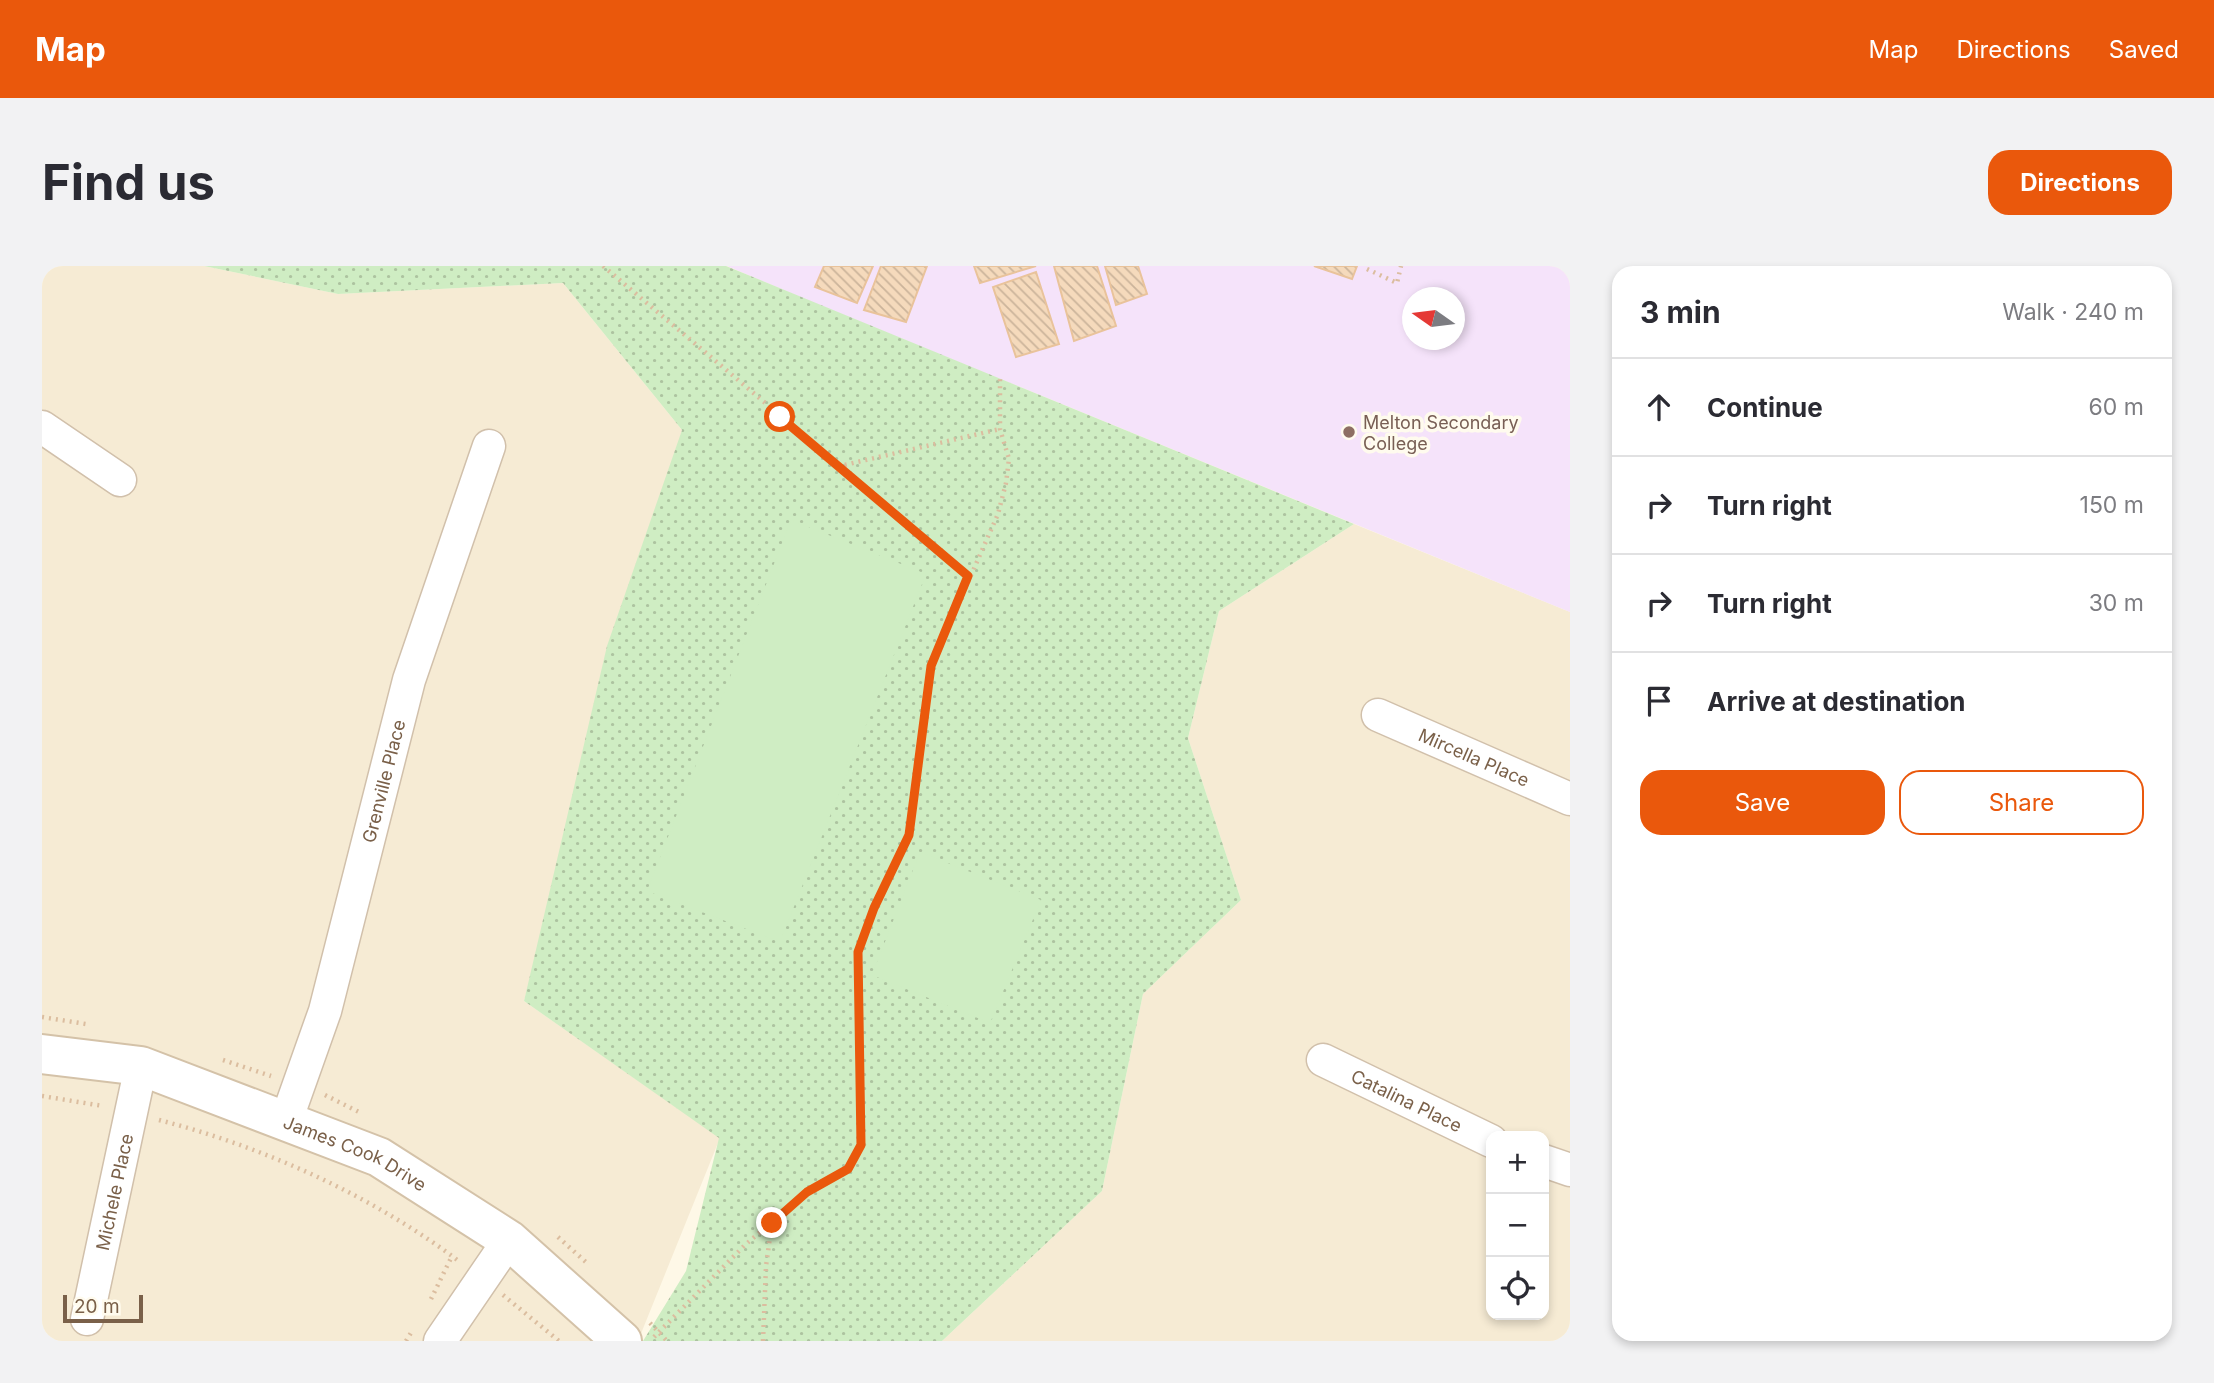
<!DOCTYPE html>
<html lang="en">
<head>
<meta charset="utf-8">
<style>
	:root { --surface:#fff; --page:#f2f2f3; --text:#2b2b33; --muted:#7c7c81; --line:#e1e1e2; --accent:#ea580c }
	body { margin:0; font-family:Inter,sans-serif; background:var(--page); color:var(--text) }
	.controls { position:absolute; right:21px; bottom:21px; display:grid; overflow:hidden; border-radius:14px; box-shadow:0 4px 10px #0003 }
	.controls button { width:63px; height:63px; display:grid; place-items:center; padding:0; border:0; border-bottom:2px solid var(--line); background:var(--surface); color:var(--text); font:35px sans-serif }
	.compass { position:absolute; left:1360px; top:21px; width:63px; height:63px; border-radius:50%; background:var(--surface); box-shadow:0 4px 10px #0003; rotate:284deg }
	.scale { position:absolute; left:21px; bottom:18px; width:80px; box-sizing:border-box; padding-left:7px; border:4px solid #7a6049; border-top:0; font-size:19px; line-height:24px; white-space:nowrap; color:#7a6049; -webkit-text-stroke:5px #fffbee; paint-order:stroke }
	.stop { position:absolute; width:21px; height:21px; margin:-16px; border:5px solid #ea580c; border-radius:50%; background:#fff }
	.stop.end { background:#ea580c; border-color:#fff; box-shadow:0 2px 7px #0008 }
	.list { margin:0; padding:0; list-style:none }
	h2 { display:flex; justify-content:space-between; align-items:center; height:91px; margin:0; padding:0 28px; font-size:30px }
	h2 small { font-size:23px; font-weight:400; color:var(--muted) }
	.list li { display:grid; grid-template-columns:46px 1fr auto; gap:21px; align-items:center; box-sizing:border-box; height:98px; padding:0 28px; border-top:2px solid var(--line) }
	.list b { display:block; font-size:26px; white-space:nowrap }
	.list em { font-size:23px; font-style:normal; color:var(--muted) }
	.actions { display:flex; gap:14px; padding:21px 28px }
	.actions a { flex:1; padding:16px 0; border:2px solid var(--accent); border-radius:21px; text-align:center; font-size:24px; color:var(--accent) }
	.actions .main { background:var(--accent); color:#fff }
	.icon { flex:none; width:38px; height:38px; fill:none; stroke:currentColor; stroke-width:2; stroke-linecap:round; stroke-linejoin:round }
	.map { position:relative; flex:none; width:1528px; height:1075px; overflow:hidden; border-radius:21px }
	header { display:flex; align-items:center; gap:42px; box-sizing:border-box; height:98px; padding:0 35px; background:var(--accent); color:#fff }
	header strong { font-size:33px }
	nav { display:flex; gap:38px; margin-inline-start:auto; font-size:24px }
	.intro { display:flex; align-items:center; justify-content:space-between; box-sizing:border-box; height:168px; padding:0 42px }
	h1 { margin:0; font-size:49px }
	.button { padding:18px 32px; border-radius:21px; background:var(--accent); color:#fff; font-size:24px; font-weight:700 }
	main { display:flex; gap:42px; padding:0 42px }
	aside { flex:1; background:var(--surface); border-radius:21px; box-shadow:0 4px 10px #0003 }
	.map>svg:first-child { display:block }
	.residential { fill:#f6ebd4; fill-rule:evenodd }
	.education { fill:#f5e3fa; fill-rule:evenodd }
	.park { fill:url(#park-dots) }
	.pitch { fill:#cfedc3 }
	.building { fill:url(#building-back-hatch); stroke:#e9c39b; stroke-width:2 }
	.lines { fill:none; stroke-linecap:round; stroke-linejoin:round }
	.street-casing { stroke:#d1c0ab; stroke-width:35 }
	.secondary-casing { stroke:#d4c2a8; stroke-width:42 }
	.path { stroke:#dbbd9f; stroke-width:4.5; stroke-dasharray:2 5; stroke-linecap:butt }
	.street { stroke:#fff; stroke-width:32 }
	.secondary { stroke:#fff; stroke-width:38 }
	.route { stroke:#ea580c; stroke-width:9 }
	.education-dot { fill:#8d6e63; stroke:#fffbee; stroke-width:2.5 }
	.labels { text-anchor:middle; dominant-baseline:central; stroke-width:7; stroke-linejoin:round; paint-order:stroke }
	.education-label { font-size:18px; fill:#785e54; stroke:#fffbee; text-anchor:start }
	.street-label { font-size:18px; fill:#7a6049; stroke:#fffbee }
</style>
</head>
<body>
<header>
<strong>Map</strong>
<nav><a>Map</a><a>Directions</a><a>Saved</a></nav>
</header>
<div class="intro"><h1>Find us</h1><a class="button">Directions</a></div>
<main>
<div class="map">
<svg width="1528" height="1075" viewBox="0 0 1528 1075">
	<defs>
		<pattern id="park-dots" width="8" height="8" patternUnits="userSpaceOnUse" patternTransform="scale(1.75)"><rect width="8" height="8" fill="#cfedc3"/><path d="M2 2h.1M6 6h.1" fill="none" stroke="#adc3a0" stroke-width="1.8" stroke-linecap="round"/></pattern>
		<pattern id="building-back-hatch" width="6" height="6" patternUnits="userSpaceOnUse" patternTransform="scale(1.75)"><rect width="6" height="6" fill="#f5dabc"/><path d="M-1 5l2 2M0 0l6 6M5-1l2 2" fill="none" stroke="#cbb49b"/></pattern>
	</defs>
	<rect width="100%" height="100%" fill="#fef8e7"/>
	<g class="residential">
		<polygon points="0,0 162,0 296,28 521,17 640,164 482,735 678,872 596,1075 0,1075"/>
		<path d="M1312,258L1528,346V1075H900L1060,925L1101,728L1199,634L1146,472L1177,345ZM1449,870H1502V1049H1449Z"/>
	</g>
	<path class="education" d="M685,0H1528V346L763,33ZM1370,32H1412V74H1370Z"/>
	<polygon class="park" points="162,0 684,0 1312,258 1177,345 1146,472 1199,634 1101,728 1060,925 900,1075 601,1075 644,1005 677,872 482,735 565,380 640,164 521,17 296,28"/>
	<g class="pitch">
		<polygon points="749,254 884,308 738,676 605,625"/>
		<polygon points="878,586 999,634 948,757 830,709"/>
	</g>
	<g class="building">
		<polygon points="782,0 831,0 815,37 773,21"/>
		<polygon points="839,0 885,0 864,56 822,44"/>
		<polygon points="932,0 994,0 938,17"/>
		<polygon points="1012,0 1055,0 1074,60 1032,75"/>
		<polygon points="1063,0 1096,0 1105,28 1074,39"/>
		<polygon points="1272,0 1315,0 1310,13"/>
		<polygon points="994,6 1017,78 974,91 951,21"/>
	</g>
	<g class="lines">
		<g class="street-casing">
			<g id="street">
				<polyline points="0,161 78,214"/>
				<path id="s1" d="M1336,449L1528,533"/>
				<path id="s2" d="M1281,794L1449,875"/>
				<path id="s3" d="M244,855L283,745L367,414L447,180"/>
				<polyline points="1502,895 1528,904"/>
				<path id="s4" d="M45,1053L99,800"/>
				<polyline points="398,1075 467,974"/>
			</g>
		</g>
		<g class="secondary-casing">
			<g id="secondary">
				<path id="s5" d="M0,788L99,800L337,891L467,974L580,1075"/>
			</g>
		</g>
		<g class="path">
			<polyline points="561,0 798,200 958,163"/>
			<polyline points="1325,3 1355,17 1359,0"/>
			<polyline points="798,200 926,310"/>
			<polyline points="0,751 44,758"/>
			<polyline points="181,794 229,810"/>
			<polyline points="283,829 319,847"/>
			<polyline points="0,830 61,840"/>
			<path d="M117,854C222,881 331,930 418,996"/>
			<polyline points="516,971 546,998"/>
			<polyline points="461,1029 517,1075"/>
			<polyline points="389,1033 410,990"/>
			<polyline points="608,1057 625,1075"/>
			<polyline points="612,1071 703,979 765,926 806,903 819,879 816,686 832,642 867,569 889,400 956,248 964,217 967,193 958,163 958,113"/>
			<polyline points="364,1075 370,1065"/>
			<polyline points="721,1075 724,1000 730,957"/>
		</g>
		<use href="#street" class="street"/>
		<use href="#secondary" class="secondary"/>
	</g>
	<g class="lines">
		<polyline class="route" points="730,957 765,926 806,903 819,879 816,686 832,642 867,569 889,400 926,310 738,151"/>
	</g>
	<circle class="education-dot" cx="1307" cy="166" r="7"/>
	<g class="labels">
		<g class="education-label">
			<text x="1321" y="156">Melton Secondary<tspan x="1321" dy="21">College</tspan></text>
		</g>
		<g class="street-label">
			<text stroke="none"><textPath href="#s1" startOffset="105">Mircella Place</textPath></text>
			<text stroke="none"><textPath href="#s3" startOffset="354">Grenville Place</textPath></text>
			<text stroke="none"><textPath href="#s2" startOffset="93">Catalina Place</textPath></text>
			<text stroke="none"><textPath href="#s5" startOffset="331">James Cook Drive</textPath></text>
			<text stroke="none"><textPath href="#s4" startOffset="130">Michele Place</textPath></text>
		</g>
	</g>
</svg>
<div class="controls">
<button>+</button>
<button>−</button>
<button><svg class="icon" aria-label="locate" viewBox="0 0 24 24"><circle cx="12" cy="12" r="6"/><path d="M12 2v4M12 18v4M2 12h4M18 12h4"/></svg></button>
</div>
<svg class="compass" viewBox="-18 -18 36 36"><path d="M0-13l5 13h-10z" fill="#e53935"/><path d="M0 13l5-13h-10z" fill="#7c7c81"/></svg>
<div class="scale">20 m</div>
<div class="stop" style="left:738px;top:151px"></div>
<div class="stop end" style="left:730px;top:957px"></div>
</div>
<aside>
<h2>3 min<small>Walk · 240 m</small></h2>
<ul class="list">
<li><svg class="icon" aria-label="ahead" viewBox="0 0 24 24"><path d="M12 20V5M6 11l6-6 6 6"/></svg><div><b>Continue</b></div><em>60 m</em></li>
<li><svg class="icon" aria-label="right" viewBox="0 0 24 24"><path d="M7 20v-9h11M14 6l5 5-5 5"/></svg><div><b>Turn right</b></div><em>150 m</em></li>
<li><svg class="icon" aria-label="right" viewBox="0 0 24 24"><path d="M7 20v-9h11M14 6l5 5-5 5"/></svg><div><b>Turn right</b></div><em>30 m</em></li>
<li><svg class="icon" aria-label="arrive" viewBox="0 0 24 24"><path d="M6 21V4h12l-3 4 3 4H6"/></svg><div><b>Arrive at destination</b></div></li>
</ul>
<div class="actions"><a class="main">Save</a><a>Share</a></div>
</aside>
</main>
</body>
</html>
